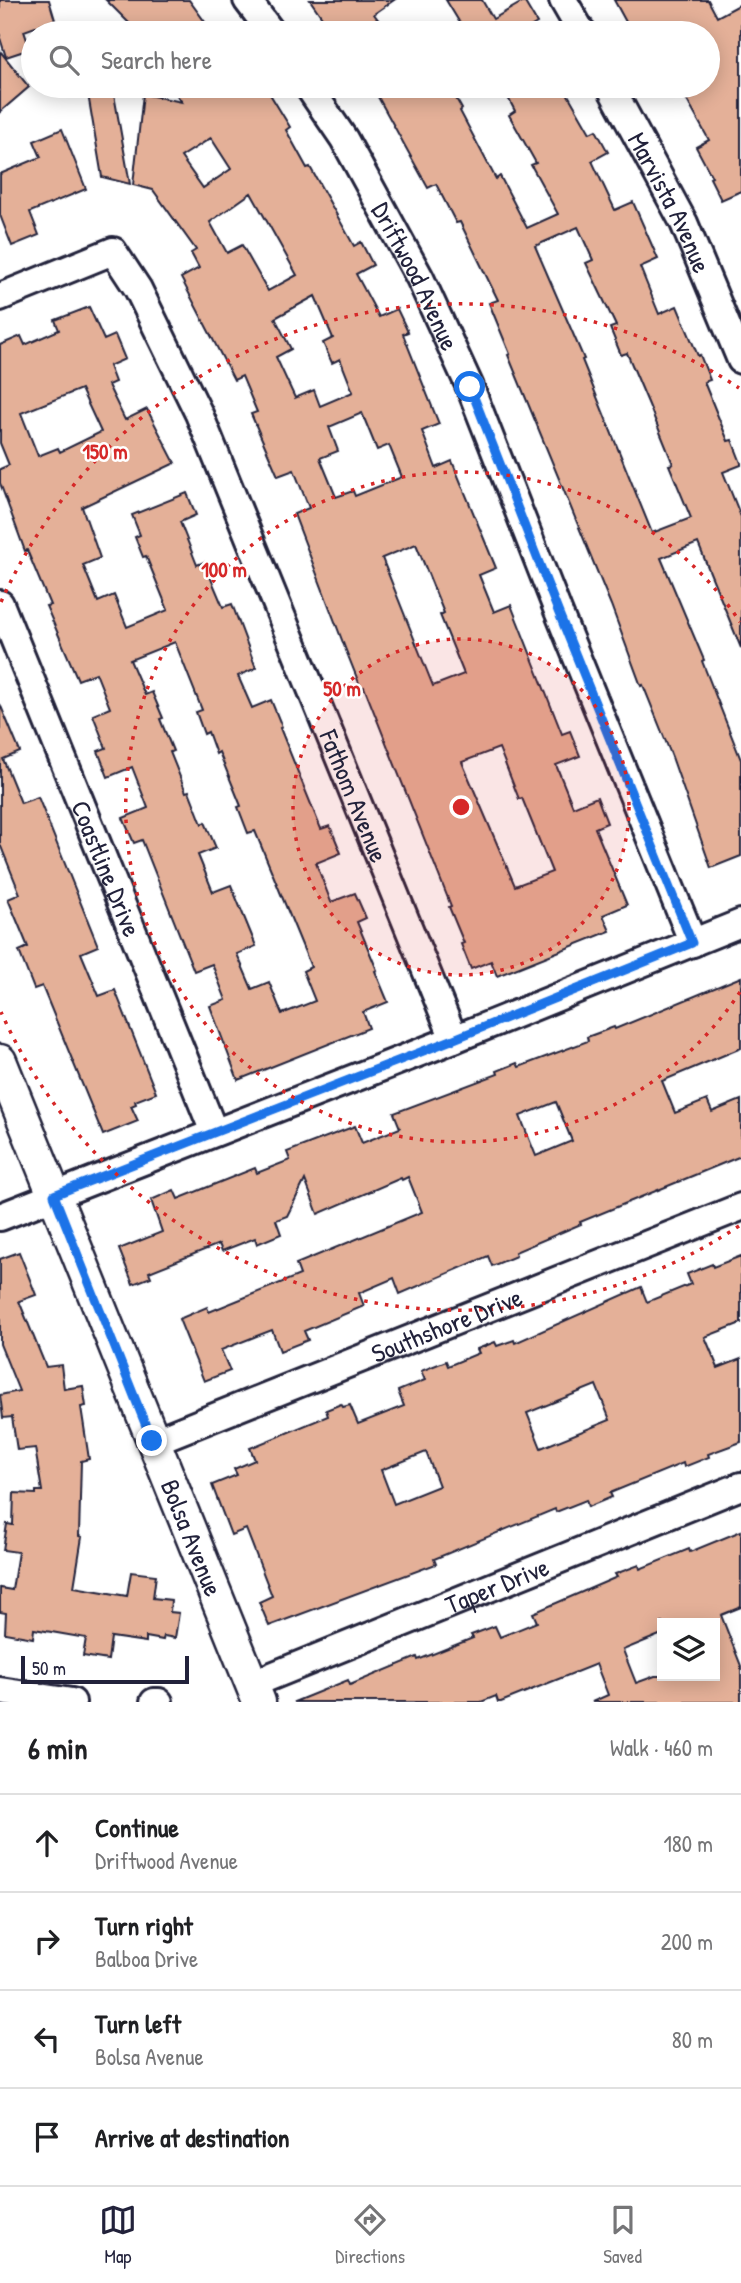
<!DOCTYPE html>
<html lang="en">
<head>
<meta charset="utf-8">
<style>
	:root { --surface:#fff; --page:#f6f6f6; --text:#202124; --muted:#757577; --line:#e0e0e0; --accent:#22223b }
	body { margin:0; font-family:"Patrick Hand",sans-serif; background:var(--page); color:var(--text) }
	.controls { position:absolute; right:21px; bottom:21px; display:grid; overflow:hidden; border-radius:0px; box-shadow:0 4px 18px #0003 }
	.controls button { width:63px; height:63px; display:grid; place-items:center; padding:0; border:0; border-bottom:2px solid var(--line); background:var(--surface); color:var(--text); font:35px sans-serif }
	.scale { position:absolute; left:21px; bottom:18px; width:168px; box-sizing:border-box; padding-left:7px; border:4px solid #22223b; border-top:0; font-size:19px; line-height:24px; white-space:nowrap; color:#22223b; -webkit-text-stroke:5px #fff; paint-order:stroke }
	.stop { position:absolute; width:21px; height:21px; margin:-16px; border:5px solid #1a73e8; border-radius:50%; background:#fff }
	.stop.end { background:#1a73e8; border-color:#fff; box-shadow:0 2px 7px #0008 }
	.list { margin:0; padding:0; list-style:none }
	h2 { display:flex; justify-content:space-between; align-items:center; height:91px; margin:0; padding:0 28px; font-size:30px }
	h2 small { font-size:23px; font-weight:400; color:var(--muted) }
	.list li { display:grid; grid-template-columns:46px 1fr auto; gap:21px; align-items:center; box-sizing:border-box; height:98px; padding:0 28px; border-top:2px solid var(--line) }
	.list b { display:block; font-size:26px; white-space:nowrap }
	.list p { margin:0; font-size:23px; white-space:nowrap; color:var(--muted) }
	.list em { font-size:23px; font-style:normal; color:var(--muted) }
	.icon { flex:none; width:38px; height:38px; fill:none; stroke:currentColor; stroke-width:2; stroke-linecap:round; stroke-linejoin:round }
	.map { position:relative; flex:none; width:741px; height:1702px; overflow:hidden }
	.search { position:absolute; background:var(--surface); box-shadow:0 4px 18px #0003; left:21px; right:21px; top:21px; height:77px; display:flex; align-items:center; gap:18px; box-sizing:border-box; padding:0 24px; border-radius:38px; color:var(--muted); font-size:26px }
	.sheet { height:483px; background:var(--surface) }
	nav { display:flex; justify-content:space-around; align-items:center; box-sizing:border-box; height:98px; border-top:2px solid var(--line); background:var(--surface); font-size:19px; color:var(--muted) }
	nav a { display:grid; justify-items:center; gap:4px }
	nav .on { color:var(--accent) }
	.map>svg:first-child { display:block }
	.building { fill:#e4b098; stroke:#22223b; stroke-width:2; fill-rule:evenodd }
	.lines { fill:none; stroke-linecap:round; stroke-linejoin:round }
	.minor-casing { stroke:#22223b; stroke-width:32 }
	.major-casing { stroke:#22223b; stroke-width:37 }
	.minor { stroke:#fff; stroke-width:26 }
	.major { stroke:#fff; stroke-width:32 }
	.route { stroke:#1a73e8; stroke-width:9 }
	.ring { fill:none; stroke:#d62828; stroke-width:3.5; stroke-dasharray:3.5 7 }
	.labels { text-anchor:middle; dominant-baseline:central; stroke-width:5; stroke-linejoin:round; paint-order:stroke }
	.street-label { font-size:26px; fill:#22223b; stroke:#fff }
	.centre { fill:#d62828; stroke:#fff; stroke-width:3.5 }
	.ring-label { font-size:21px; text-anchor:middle; font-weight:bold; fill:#d62828; stroke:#fff; stroke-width:5; stroke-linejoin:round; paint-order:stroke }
</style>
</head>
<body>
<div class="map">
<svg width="741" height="1702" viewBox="0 0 741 1702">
	<rect width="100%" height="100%" fill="#fff"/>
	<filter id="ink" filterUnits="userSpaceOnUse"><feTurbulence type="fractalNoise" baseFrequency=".0143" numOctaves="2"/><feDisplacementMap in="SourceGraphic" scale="14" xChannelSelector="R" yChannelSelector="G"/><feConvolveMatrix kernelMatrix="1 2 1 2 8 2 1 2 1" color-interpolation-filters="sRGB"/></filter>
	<g filter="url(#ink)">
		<g class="building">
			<polygon points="0,0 49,0 55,20 24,31 30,49 6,57 0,38"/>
			<polygon points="106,0 189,0 213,33 139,33"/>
			<polygon points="310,0 394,0 374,14 388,33 365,33 359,25 347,33 333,33"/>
			<polygon points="446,0 482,0 493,19 524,1 537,23 520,33 466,33"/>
			<polygon points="614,0 708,0 717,17 741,4 741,191 721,200 710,178 712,177 696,147 709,140 679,86 708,86 708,33 632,33"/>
			<polygon points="0,51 29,87 0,112"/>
			<path d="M170,86H265L290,127L286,130L307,168L310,167L354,246L361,242L373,265L356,274L379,317L397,309L408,332L403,334L439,424L422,431L436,468L452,461L496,568L479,575L494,612L511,605L562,734L570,731L580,756L556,765L573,807L597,797L607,823L595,828L627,905L603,915L610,931L497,976L491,961L471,969L461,944L464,943L449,907L451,906L364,687L361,688L345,648L294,514L309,508L294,470L278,476L251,414L257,412L242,376L234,380L181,278L199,268L191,253L196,250L153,190L133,185L143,94L182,102ZM211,138L231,169L203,188L181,157ZM251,193L297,275L268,291L242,245L227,253L210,222ZM315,296L333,338L323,343L332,363L340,359L353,392L320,406L314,390L295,398L276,357L291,349L275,318ZM362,413L377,450L389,445L402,477L355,496L353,491L336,497L320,458L338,451L329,427ZM416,544L444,613L440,615L464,674L433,686L382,558ZM499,748L519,799L522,798L552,872L515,886L462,762Z"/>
			<path d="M372,86H449L462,109L460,111L496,179L500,176L527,228L558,214L531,165L536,163L509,115L515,111L502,86H563L590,133L596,130L608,152L592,161L615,210L633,202L658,259L640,267L659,314L677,306L698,356L700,355L710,380L704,382L728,441L732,440L741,463V465L723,472L741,517V648L698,543L661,558L704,660L702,661L741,760V856L711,868L672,757L643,685L641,686L611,605L508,355L510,354L489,303L498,300L460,222L456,223L436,184L428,188ZM578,227L593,260L586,263L616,326L610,328L621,355L627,353L649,405L673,464L669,465L691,518L652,533L582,360L584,359L571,329L535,246Z"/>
			<polygon points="113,89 130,184 102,177 88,94"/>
			<polygon points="62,129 86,189 30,212 39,235 12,246 0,215 0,174 41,157 34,141"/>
			<path d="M89,307L104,340L115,335L125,359L109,366L115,382L108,385L125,420L147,409L175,463L82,507L100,558L83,565L98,602L114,595L127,627L168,610L146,556L143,557L135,537L140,535L132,515L187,493L196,515L180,522L197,565L204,562L223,607L232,604L256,668L238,676L252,708L271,700L282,727L280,728L321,829L330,826L341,853L316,863L331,902L355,893L366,918L357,922L377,970L375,971L388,1002L363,1012L369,1028L238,1080L210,1006L226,1000L212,964L194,971L142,840L134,843L123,818L148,808L132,767L108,777L98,751L106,748L93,715L110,708L96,673L78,680L46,606L50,605L27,550L25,551L0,483V469L9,465L0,443V345L21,336L25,345L59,330L55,320ZM81,389L101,432L60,452L58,448L38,456L21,413ZM175,642L202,710L196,712L204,734L208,732L216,754L219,752L241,806L238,807L248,833L255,831L311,967L303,971L315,1001L282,1014L269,982L252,989L237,954L256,946L231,885L213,892L198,855L216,848L205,822L202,824L189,791L186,792L170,752L173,751L160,719L163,718L152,692L145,695L130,660Z"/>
			<polygon points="0,704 20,752 3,759 21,803 38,797 98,946 81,953 99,996 115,990 156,1093 135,1101 136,1104 131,1106 138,1121 103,1135 42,986 34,989 19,951 28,947 8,899 20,894 0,844"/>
			<path d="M741,977V1048L662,1081L675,1113L707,1100L712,1112L741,1100V1156L580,1222L581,1224L515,1252L516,1256L492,1266L488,1256L400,1294L394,1278L359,1293L364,1306L304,1331L308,1340L280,1351L272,1330L221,1350L230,1371L204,1381L179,1319L207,1307L209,1312L300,1275L296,1264L422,1212L408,1177L402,1180L401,1178L318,1214L305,1180L287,1216L276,1220L281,1234L257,1244L255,1238L222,1251L219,1244L149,1272L151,1277L133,1284L119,1249L162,1232L151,1200L174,1190L178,1199L255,1168L257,1173L290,1160L287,1152L355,1126L362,1143L400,1128L394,1113L498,1074L497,1071L517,1063L519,1067L588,1041L587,1037L614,1027L615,1029ZM556,1102L572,1141L536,1156L520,1116Z"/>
			<polygon points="19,1252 36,1295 19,1301 46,1367 61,1365 64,1389 83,1386 86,1406 81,1407 89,1459 81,1461 79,1536 82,1537 74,1587 127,1596 131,1572 156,1575 153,1598 171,1600 170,1612 179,1613 175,1638 164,1636 163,1640 146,1637 146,1642 111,1637 108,1660 83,1656 86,1638 34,1629 33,1638 5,1633 6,1613 0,1612 0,1588 12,1590 18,1552 3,1550 7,1524 13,1525 14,1493 36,1494 36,1491 42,1491 35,1448 17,1450 12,1417 3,1418 0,1395 19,1391 0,1344 0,1259"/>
			<path d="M741,1256V1323L705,1337L718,1368L741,1359V1442L708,1454L709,1457L684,1467L683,1463L610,1493L612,1497L588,1507L586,1500L556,1512L555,1509L434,1559L436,1564L269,1626L259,1602L272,1596L246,1529L231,1535L212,1485L237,1475L234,1469L255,1460L250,1448L328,1416L326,1410L341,1404L343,1407L350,1405L358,1424L404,1406L398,1391L425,1380L421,1371L446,1361L448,1366L479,1353L477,1349L495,1342L497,1346L514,1340L515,1343L641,1287L647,1302L691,1284L687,1274L712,1264L713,1267ZM596,1385L610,1420L541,1448L527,1413ZM426,1452L439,1486L394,1504L381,1470Z"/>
			<path d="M741,1531V1607L721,1615L741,1666V1702H592L608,1695L596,1664L501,1702H498L496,1696L481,1702H294L348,1680L350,1685L417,1657L418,1660L473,1638L471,1635L495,1626L500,1637L537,1622L533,1613L617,1577L615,1574L639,1565L640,1569L689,1549L690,1552ZM662,1623H715V1676H655L636,1683L623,1650L662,1634Z"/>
		</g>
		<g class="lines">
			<g class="minor-casing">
				<g id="minor">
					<polyline points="247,0 272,33"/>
					<polyline points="563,0 582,33"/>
					<path id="s1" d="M308,86L344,139L420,278L470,387L558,611L693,943"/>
					<path id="s2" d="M610,86L684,223L741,360"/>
					<path id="s3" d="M0,297L113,251L138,289L199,414L454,1039"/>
					<path id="s4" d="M0,604L214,1132"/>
					<polyline points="0,1217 454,1039 741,923"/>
					<path id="s5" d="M152,1442L741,1207"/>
					<path id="s6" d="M252,1684L741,1486"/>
					<polyline points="0,1691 72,1702"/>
					<polyline points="154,1702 159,1702"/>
				</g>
			</g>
			<g class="major-casing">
				<g id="major">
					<path id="s7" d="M0,1061L259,1702"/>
				</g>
			</g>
			<use href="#minor" class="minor"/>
			<use href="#major" class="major"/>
		</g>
	</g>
	<g class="lines" filter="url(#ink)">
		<polyline class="route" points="152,1441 54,1195 454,1039 692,943 558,611 470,387"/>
	</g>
	<circle cx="461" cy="807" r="168" fill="#d62828" fill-opacity=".12"/>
	<g class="ring">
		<circle cx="461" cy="807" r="168"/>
		<path d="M740 992A335 335 0 1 1 740 622"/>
		<path d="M739 1226A503 503 0 0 1 1 1012M1 602A503 503 0 0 1 739 388"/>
	</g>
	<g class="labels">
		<g class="street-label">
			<text stroke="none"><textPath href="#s2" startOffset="131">Marvista Avenue</textPath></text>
			<text stroke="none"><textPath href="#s1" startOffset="219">Driftwood Avenue</textPath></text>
			<text stroke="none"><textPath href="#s3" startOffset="719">Fathom Avenue</textPath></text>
			<text stroke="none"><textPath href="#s4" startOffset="285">Coastline Drive</textPath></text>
			<text stroke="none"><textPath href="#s5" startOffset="317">Southshore Drive</textPath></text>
			<text stroke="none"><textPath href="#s7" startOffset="514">Bolsa Avenue</textPath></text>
			<text stroke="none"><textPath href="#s6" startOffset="264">Taper Drive</textPath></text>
		</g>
	</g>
	<circle cx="461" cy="807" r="10" class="centre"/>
	<g class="ring-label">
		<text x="105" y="459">150 m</text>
		<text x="224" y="577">100 m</text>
		<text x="342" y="696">50 m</text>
	</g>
</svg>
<div class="controls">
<button><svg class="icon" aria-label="layers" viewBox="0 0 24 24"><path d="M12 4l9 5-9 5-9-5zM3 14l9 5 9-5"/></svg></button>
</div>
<div class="scale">50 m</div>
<div class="stop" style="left:470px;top:387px"></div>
<div class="stop end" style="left:152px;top:1441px"></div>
<div class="search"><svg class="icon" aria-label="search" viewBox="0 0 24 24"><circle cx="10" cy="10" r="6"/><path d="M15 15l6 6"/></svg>Search here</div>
</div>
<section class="sheet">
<h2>6 min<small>Walk · 460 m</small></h2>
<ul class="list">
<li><svg class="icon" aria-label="ahead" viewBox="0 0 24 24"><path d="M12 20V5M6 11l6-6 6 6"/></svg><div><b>Continue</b><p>Driftwood Avenue</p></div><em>180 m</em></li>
<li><svg class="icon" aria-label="right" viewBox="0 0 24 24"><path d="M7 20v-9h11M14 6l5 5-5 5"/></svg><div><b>Turn right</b><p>Balboa Drive</p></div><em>200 m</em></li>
<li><svg class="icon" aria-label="left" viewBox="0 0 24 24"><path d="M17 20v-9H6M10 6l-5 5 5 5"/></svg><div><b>Turn left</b><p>Bolsa Avenue</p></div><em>80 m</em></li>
<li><svg class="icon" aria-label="arrive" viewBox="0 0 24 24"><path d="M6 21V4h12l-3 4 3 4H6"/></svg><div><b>Arrive at destination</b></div></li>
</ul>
</section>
<nav>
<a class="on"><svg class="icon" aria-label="map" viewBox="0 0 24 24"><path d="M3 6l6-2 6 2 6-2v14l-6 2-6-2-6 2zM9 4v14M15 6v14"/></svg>Map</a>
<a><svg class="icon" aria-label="directions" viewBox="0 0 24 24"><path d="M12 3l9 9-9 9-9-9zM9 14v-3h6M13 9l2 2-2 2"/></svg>Directions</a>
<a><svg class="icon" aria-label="saved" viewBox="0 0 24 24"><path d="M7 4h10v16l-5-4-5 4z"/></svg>Saved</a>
</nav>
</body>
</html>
